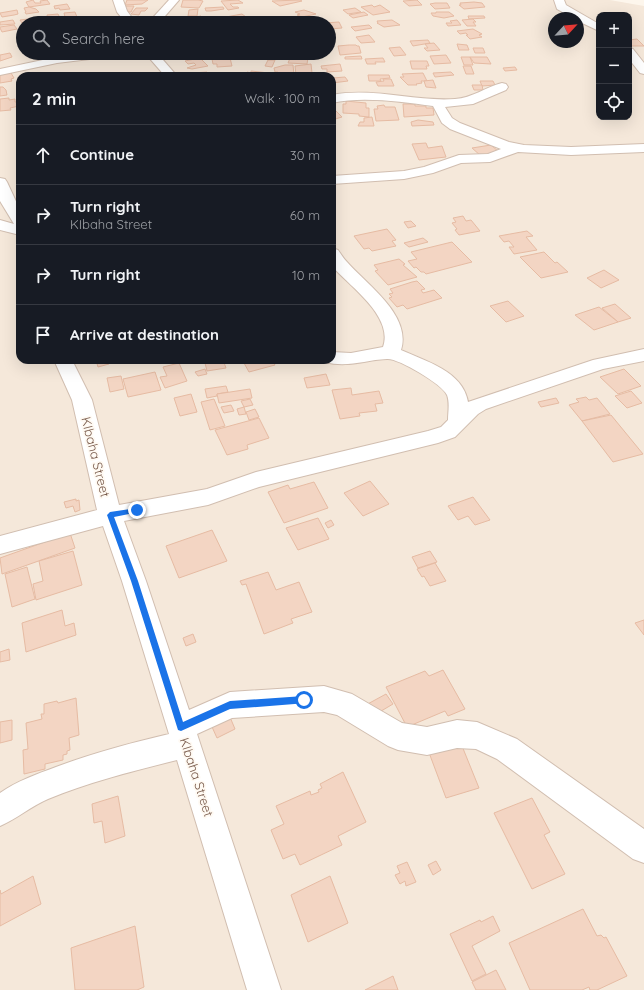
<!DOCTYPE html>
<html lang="en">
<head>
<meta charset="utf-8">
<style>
	:root { --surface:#171b24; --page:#20242c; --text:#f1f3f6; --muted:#9ea1a6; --line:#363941 }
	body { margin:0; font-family:Quicksand,sans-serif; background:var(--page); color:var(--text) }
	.controls { position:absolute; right:12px; top:12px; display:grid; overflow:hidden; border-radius:8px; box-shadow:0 4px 16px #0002 }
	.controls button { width:36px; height:36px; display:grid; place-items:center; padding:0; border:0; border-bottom:1px solid var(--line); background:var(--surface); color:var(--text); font:20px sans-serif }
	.compass { position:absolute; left:548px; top:12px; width:36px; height:36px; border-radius:50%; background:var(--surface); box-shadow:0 4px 16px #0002; rotate:64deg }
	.stop { position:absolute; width:12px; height:12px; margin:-9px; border:3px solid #1a73e8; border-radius:50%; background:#fff }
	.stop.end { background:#1a73e8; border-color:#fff; box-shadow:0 1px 4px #0008 }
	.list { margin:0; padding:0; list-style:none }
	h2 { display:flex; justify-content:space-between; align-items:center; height:52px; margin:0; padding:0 16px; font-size:17px }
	h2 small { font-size:13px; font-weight:400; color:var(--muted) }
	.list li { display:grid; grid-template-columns:26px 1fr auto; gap:12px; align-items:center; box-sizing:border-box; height:60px; padding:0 16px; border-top:1px solid var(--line) }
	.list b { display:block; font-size:15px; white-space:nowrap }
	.list p { margin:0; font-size:13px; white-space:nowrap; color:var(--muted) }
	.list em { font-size:13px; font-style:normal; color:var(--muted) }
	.icon { flex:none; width:22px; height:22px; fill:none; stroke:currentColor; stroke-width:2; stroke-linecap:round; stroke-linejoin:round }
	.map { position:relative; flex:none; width:644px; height:990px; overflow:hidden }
	.search { position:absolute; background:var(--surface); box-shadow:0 4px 16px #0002; left:16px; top:16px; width:320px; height:44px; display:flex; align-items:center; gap:10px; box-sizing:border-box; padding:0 14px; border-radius:22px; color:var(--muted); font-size:15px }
	.panel { position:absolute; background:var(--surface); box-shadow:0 4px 16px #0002; left:16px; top:72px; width:320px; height:292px; border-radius:12px }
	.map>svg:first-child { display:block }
	.residential { fill:#f5e8da; fill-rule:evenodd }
	.building { fill:#f3d5c3; stroke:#e6bba3 }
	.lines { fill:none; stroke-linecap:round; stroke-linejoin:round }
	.street-casing { stroke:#d1beb0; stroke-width:2 }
	.street { fill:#fff; fill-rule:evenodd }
	.route { fill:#1a73e8 }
	.labels { text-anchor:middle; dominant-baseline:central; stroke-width:3.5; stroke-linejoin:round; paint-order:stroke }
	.near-street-label { font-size:13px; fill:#7a5c4d; stroke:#fffaf3 }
</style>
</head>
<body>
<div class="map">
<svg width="644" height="990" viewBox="0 0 644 990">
	<rect width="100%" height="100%" fill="#fdf6ec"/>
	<path class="residential" d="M0,0H610L644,6V990H0ZM599,15H629V117H599ZM554,18H578V42H554ZM23,23H329V53H23ZM20,76H332V360H20Z"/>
	<g class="building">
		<polygon points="33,0 35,3 41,3 40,1 47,0 50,4 29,7 26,2"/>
		<polygon points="127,0 148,0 142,4 125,5"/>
		<polygon points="183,0 198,0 203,1 199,8 181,7"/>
		<polygon points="238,0 243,3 230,4 233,7 238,7 239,8 228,10 221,1"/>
		<polygon points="300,0 302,1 280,6 272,1"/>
		<polygon points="417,0 422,5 409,6 403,1"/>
		<polygon points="474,2 482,3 485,7 464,9 459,5 461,5 460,3"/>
		<polygon points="435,3 447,3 450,8 435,9 430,4"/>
		<polygon points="67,4 70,9 60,10 59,8 55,9 54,6"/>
		<polygon points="372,5 374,7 380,5 390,12 373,15 361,7"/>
		<polygon points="126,6 134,6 131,12 123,12"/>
		<polygon points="29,7 36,9 39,12 26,14 25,12 26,12 24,8"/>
		<polygon points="223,7 224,9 211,11 206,11 205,8"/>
		<polygon points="136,8 148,8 145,11 141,11 139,15 131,14"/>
		<polygon points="355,8 361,12 348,14 343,10"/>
		<polygon points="198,9 197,16 188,16 189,10"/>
		<polygon points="17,10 18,14 14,15 2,17 0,13"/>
		<polygon points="304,10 316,14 302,17 297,15 300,14 295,12"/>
		<polygon points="75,12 77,17 65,17 64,13"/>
		<polygon points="364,12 368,15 353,18 349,15"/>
		<polygon points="436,12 449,12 454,16 444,18 433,16 431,13 436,13"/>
		<polygon points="58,14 60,18 48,20 47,15"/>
		<polygon points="242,14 246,17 230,20 226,17"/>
		<polygon points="201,16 206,22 191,23 187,18"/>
		<polygon points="468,16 484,16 485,18 469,19"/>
		<polygon points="36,18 37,21 22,23 20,20"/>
		<polygon points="60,18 62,21 57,22 58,23 48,23 47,20"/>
		<polygon points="473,19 476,22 473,22 476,26 467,26 462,20"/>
		<polygon points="13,20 15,24 0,25 0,22"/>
		<polygon points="392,20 400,25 384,27 377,23 378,23 377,21"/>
		<polygon points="457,20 461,25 448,26 446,23 452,23 450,21"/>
		<polygon points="339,22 342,28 329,29 329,23 325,23"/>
		<polygon points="14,25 17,29 2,32 0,28 0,27"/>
		<polygon points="369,25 372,28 355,31 351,27"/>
		<polygon points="473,29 482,34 479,35 482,37 470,39 466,35 468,35 466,33 460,34 457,31"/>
		<polygon points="369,35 375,42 361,43 356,37"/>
		<polygon points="637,39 644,46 629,46 629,40"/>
		<polygon points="428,40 430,43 413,46 410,41"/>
		<polygon points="434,43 440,50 427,51 424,48 428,48 425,44"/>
		<polygon points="457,44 467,45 469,50 459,50"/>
		<polygon points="349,45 356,45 357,46 359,46 361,53 340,55 338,46"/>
		<polygon points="400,47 406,55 394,56 389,48"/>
		<polygon points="473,48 483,48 485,53 475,53"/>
		<polygon points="10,53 12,57 0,61 0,55"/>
		<polygon points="446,55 451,63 434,64 430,56"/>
		<polygon points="291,56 300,56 300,58 308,58 307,64 288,63"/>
		<polygon points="361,56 362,59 345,59 345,57"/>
		<polygon points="461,57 470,57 473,65 464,65"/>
		<polygon points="470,57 487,57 491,64 474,63"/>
		<polygon points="200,58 208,66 192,69 187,68 196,65 194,63 188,64 185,61"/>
		<polygon points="230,58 232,66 217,67 217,64 213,64 212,59"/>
		<polygon points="383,58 385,62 375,62 376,64 367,64 365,59"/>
		<polygon points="268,60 275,60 272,67 265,66"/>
		<polygon points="410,61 427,61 429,66 426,66 427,69 412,69"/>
		<polygon points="311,64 312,73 296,75 295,66"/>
		<polygon points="340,64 342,71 327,72 327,69 322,69 321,66"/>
		<polygon points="285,65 293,65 294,75 279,75 278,72 275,72 274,68"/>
		<polygon points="463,66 471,66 474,74 466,74"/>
		<polygon points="515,67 517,70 505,71 503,68"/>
		<polygon points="251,71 269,73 269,76 246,76 247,72 251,73"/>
		<polygon points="207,72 205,75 195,76 193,76 192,73"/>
		<polygon points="451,72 454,75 435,77 433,73"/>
		<polygon points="11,73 14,78 11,79 12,81 0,83 0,74"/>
		<polygon points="423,73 427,81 421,81 422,83 416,84 417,85 408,85 400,77 404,77 402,74"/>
		<polygon points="368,75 389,75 390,78 380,79 381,81 369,81"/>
		<polygon points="345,77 348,81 332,83 333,78"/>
		<polygon points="383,79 391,79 394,86 378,86 376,82 384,81"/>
		<polygon points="433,80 436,88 426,87 424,81"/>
		<polygon points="480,81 493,81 495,85 482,86"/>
		<polygon points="472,85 482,85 483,90 474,90"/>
		<polygon points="0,87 3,87 6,90 7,95 0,96"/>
		<polygon points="9,98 9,100 15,99 15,102 19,102 19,106 10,108 11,110 0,111 0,99"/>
		<polygon points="346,101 366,103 366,108 369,108 369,117 359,116 359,114 343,113 343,104 346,104"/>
		<polygon points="403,104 415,104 415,106 426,106 426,108 433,108 434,115 404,117"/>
		<polygon points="384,105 385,107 395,107 399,120 376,121 374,109 378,109 377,106"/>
		<polygon points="332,110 335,110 342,117 332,120"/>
		<polygon points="372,117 374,126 358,126 360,122 364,122 364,118"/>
		<polygon points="418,120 433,122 434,125 412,126 411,122"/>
		<polygon points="426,143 428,148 442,146 446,157 419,160 412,144"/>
		<polygon points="491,145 499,152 481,156 472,148"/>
		<polygon points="463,216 466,221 471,220 480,231 459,235 455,230 457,229 452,223 456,222 453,218"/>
		<polygon points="411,221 416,226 408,228 404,222"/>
		<polygon points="387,229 396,240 392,241 396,246 372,251 369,248 364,249 354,236"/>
		<polygon points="527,231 533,236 526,237 537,250 514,254 509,247 514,247 509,241 504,242 499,236"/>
		<polygon points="423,238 428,242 409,247 404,243"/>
		<polygon points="452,242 472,262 426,274 424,272 421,272 416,267 414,268 408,261 417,259 411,252"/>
		<polygon points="544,252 555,263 557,262 568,272 541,278 520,257"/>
		<polygon points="399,259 405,264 403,265 417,277 388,285 375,271 378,270 374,265"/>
		<polygon points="604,270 619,280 601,288 587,278"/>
		<polygon points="417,281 425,289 421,290 423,293 434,290 442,298 407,309 403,305 397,307 389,298 392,297 389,294 393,293 390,289 412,282"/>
		<polygon points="508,301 524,316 506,322 490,306"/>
		<polygon points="615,304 631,318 618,322 602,308"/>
		<polygon points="599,307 618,322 594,330 575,315"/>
		<polygon points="96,360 108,360 109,364 98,367"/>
		<polygon points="223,360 226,368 207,371 205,363"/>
		<polygon points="254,360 272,360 275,365 249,372 244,363"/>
		<polygon points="179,363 187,381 165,388 160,377 167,376 163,367"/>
		<polygon points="205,369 207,374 198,376 195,372"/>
		<polygon points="624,369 641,386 618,394 600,377"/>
		<polygon points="155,372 161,390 128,397 123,379"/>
		<polygon points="326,374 330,385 307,388 304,378"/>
		<polygon points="121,376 124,389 110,392 107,378"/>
		<polygon points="226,386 228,392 217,394 217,396 207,398 205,389"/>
		<polygon points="351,388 352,395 379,391 383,403 375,404 377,411 359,413 360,416 340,419 332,390"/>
		<polygon points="250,389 252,398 219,403 217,394"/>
		<polygon points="631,391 642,403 627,408 615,396"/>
		<polygon points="191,394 197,412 180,416 174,398"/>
		<polygon points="586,397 589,400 597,398 610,414 582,421 569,405 579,402 576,399"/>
		<polygon points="556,398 559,403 541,407 538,402"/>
		<polygon points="214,399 225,426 210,430 201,402"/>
		<polygon points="250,399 253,405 244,407 241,401"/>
		<polygon points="231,405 234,411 224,413 221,407"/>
		<polygon points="244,407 246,414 239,415 237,409"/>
		<polygon points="255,409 259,417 249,420 246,412"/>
		<polygon points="611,415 643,454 613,462 582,421"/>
		<polygon points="259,418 269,438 247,445 248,449 227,455 215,430"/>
		<polygon points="370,481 389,504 363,516 344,493"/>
		<polygon points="314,482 328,508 284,523 268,492 288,485 290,489"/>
		<polygon points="473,497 490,520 475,525 468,516 458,520 448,506"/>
		<polygon points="76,499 76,501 79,500 80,510 75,512 73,506 66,508 64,502"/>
		<polygon points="318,518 329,539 298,550 286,528"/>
		<polygon points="331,520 334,525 328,528 325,523"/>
		<polygon points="212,530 227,561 179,578 166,546"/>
		<polygon points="70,533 75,548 2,574 0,558"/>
		<polygon points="73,551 82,585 36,600 33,584 43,581 39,561"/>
		<polygon points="430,551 437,562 418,568 412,557"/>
		<polygon points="435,563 446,581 430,586 424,576 422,577 417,569"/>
		<polygon points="27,567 35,599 12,607 5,574"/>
		<polygon points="268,572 276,590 299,582 312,612 291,619 293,623 264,634 246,584 242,585 240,581"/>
		<polygon points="62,610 65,626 74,623 76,635 26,652 22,623"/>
		<polygon points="644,620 644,635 635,623"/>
		<polygon points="193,634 196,642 186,646 183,638"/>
		<polygon points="9,649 10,660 0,662 0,652"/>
		<polygon points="443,670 465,709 448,716 445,711 407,727 386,687 425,671 429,676"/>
		<polygon points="386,694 393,704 371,717 364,706"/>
		<polygon points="76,698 79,735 69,738 70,750 67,751 67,754 63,755 63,760 45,764 45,769 24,774 23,750 28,749 26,723 42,719 41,714 44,714 44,704 57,701 58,703"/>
		<polygon points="227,710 235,729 217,738 208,718"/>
		<polygon points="12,720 12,740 0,743 0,722"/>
		<polygon points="460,741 479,788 446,798 428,750"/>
		<polygon points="343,772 366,822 338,836 342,845 300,865 295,854 283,859 271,830 284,824 276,806 310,791 311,795 319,792 318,790 322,788 320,784"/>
		<polygon points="118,796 125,836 105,843 102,821 94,823 92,804"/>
		<polygon points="532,798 550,832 544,835 565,874 532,889 494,813"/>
		<polygon points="436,861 441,870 433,875 428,865"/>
		<polygon points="407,862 416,882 406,886 405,881 400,884 395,875 400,873 397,866"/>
		<polygon points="33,876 41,904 0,926 0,890 1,894"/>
		<polygon points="330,876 348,923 308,942 291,895"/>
		<polygon points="583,909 597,936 601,935 604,938 606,937 627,976 597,990 590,990 589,987 582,990 530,990 509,943"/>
		<polygon points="493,916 500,931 472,946 486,974 472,981 450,934 480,920 481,922"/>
		<polygon points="135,926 144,987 137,990 75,990 71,948"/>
		<polygon points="496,970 506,990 476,990 472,982"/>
		<polygon points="393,976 398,990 365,990"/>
	</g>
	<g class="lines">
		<g class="street-casing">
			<g id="street">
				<polygon points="113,0 123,0 127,11 136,23 126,23 117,12"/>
				<polygon points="169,0 179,0 159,23 148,23"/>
				<polygon points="554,0 564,0 566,5 599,24 599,31 578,21 578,18 573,18 557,9"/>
				<polygon points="629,48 633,49 644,63 644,74 640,73 629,59"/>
				<polygon points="87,53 120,53 114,56 57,63 0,75 0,69 57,57"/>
				<polygon points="145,53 157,53 177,76 165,76"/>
				<path d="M502,83L506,84L508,87L506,90L473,104L445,107L452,118L460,123L509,142L524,145L571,147L644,144V152L571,155L518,152L490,162L461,163L433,173L404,179L332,184V176L404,171L424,167L459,155L488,154L501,149L450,129L442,123L433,106C401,102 363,96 332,103V95C373,87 416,102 455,99C472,98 486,87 502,83Z"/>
				<polygon points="0,178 5,179 7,182 20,210 20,235 0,230 0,220 14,224 0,201"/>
				<path d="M332,248L338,250C341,254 343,258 347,262C366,284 412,315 401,350C425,361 463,371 468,402L593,360L644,349V361L603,369L486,409L478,414L455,437L438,443L259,487L208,505L124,521L146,581L189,710L230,692L324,686L352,694L402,723L427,727L457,720L477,722L517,739L644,829V863L633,859L497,759L476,749L457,748L427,755L398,750L388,746L337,715L324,712L232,718L197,734L281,990H247L177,760C133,771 89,782 48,799C31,806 17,819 0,826V793C17,781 37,774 56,767C93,753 131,743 169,734L122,581L103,526L0,554V536L97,510L72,400L54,360H72L92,400L119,505L207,489L256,472L428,431L441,427L448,420C448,412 450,403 447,395C442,384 398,358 387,359C365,360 347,368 325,362L324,360H332V352L351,353L383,347C394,316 349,286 332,266Z"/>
			</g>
		</g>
		<use href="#street" class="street"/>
	</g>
	<polygon class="route" points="137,508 140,510 139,512 114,517 138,581 183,722 230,701 304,696 308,700 307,703 230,709 181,731 178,730 131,581 107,515 110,512"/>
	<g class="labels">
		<g class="near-street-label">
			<text transform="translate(96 457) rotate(76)">KIbaha Street</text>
			<text transform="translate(197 777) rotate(72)">KIbaha Street</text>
		</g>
	</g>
</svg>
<div class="controls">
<button>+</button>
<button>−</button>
<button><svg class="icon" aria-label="locate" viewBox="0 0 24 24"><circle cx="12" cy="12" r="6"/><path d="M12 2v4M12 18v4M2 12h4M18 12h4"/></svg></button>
</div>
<svg class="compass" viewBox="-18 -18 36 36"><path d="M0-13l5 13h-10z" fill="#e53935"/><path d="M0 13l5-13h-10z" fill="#9ea1a6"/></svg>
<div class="stop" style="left:304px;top:700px"></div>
<div class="stop end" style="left:137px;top:510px"></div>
<div class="search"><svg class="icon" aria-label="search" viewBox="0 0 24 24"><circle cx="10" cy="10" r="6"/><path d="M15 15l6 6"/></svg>Search here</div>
<section class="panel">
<h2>2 min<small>Walk · 100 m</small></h2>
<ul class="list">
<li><svg class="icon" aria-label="ahead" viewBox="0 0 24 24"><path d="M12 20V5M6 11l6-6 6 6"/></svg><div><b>Continue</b></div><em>30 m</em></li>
<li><svg class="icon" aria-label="right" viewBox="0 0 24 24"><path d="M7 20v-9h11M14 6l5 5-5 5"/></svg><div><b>Turn right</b><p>KIbaha Street</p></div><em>60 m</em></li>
<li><svg class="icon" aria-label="right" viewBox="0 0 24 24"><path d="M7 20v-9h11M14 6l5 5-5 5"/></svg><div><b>Turn right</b></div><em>10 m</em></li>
<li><svg class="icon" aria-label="arrive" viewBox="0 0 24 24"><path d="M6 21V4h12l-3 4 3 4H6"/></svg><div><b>Arrive at destination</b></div></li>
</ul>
</section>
</div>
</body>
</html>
